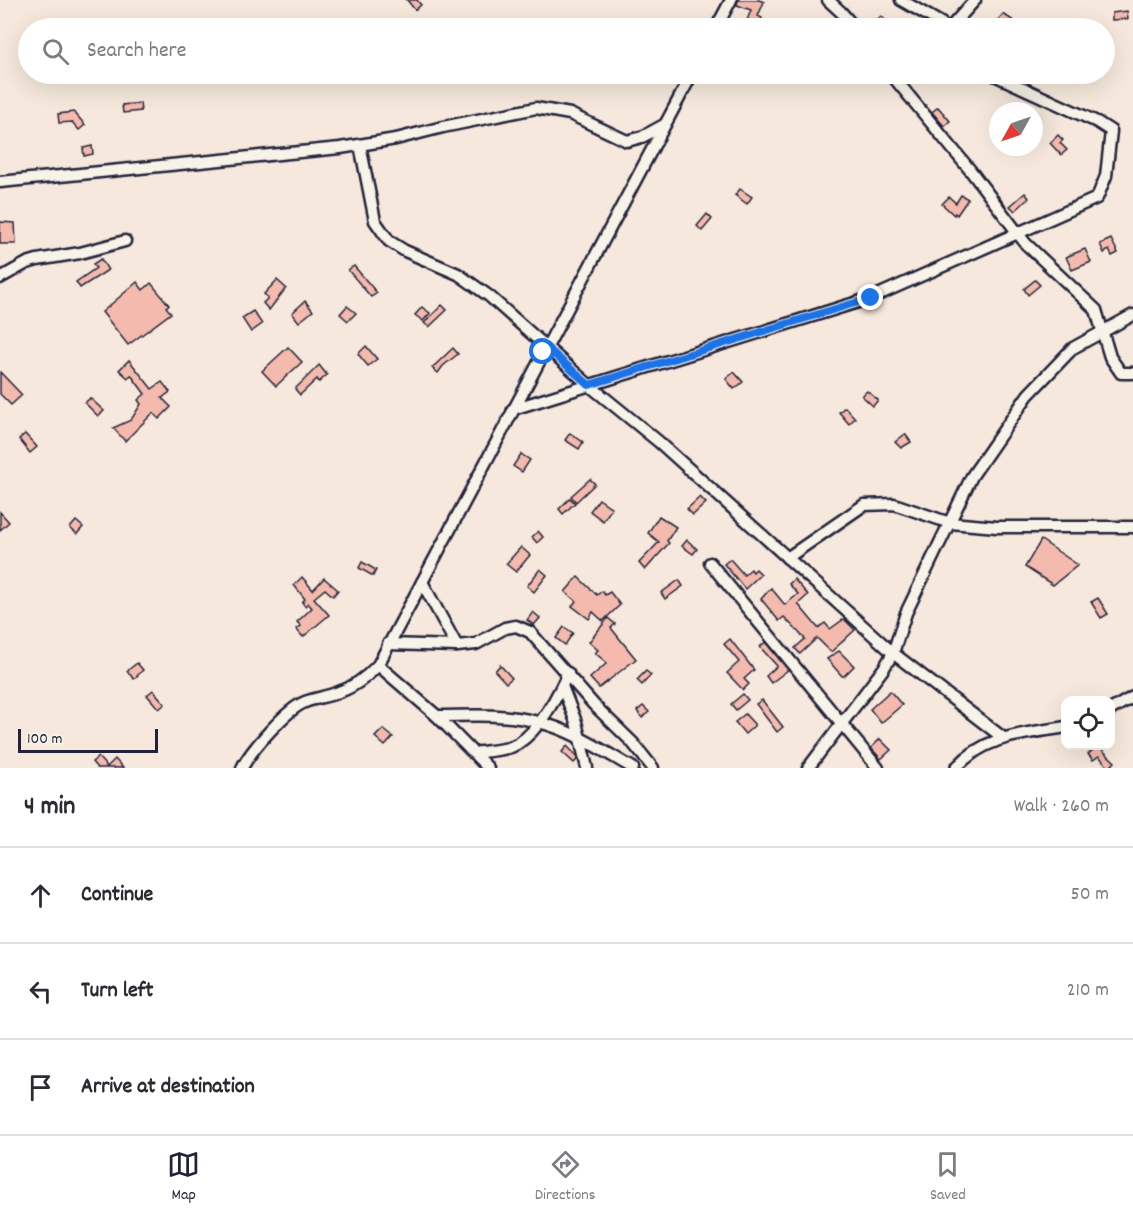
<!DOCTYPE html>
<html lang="en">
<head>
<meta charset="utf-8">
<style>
	:root { --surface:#fff; --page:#f2f2f3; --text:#2b2b33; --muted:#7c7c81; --line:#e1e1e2; --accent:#22223b }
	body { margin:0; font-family:Dekko,sans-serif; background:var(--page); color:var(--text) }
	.controls { position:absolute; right:18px; bottom:18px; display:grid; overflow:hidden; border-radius:12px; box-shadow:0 6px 24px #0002 }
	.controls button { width:54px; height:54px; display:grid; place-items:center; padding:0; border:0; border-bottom:2px solid var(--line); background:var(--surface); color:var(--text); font:30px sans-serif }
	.compass { position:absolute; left:989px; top:102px; width:54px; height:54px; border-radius:50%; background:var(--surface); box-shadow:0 6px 24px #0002; rotate:230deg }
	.scale { position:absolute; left:18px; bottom:15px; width:140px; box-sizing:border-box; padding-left:6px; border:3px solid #22223b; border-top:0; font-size:16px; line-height:21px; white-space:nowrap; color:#22223b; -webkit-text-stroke:4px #f7f3e8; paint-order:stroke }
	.stop { position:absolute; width:18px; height:18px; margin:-14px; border:4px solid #1a73e8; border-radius:50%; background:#fff }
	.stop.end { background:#1a73e8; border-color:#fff; box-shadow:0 2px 6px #0008 }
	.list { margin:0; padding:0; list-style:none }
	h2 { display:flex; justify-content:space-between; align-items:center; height:78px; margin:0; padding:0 24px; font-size:26px }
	h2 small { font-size:20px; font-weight:400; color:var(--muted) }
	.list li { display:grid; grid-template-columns:39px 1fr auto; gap:18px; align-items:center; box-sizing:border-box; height:96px; padding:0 24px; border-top:2px solid var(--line) }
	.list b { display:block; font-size:22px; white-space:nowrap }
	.list em { font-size:20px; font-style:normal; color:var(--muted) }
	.icon { flex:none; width:33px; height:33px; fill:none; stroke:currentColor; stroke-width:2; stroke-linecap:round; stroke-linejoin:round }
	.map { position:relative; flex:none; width:1133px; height:768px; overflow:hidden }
	.search { position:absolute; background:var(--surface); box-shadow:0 6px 24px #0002; left:18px; right:18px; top:18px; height:66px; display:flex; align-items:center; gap:15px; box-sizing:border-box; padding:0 21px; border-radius:33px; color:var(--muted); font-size:22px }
	.sheet { height:366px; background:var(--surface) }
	nav { display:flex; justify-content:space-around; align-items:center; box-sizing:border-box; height:84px; border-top:2px solid var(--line); background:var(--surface); font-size:16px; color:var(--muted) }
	nav a { display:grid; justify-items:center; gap:3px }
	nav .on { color:var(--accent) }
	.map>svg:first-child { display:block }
	.building { fill:#f4baad; stroke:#22223b; stroke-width:1.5 }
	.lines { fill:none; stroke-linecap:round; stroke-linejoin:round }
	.minor-casing { stroke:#22223b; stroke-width:15 }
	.minor { stroke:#f7f3e8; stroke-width:10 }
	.route { stroke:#1a73e8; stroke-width:8 }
</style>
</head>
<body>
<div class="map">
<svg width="1133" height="768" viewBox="0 0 1133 768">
	<rect width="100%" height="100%" fill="#f6e8dc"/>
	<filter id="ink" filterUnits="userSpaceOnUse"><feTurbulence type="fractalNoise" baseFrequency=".0167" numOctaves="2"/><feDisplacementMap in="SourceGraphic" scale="12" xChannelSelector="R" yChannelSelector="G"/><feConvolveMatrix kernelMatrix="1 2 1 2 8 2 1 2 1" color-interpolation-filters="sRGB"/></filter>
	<g filter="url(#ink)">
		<g class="building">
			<polygon points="407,0 417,0 421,5 415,10"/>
			<polygon points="738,0 759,0 764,2 758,16 762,18 758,28 744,28 751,10 737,5"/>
			<polygon points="1127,11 1128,19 1112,20 1112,13"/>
			<polygon points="1003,14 1017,23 1014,28 1003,28 995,24"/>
			<polygon points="881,16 893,28 878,28 873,24"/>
			<polygon points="296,74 325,74 325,79 297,81"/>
			<polygon points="140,103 141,111 123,113 122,105"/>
			<polygon points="938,107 950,121 944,126 932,112"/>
			<polygon points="74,112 85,125 79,130 72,122 59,123 58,114"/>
			<polygon points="1058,135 1063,140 1060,143 1067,150 1061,155 1050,143"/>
			<polygon points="92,146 93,154 84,156 83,148"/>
			<polygon points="740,189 752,197 747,204 735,195"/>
			<polygon points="1025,193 1029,198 1015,211 1010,206"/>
			<polygon points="961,195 968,199 957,215 955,213 954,215 942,204 949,197 956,203"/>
			<polygon points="707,214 712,219 702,231 697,226"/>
			<polygon points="0,222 15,223 16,244 0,244"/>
			<polygon points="1111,239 1118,253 1112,256 1109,250 1104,253 1100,244"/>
			<polygon points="1085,249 1091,262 1072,270 1066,257"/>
			<polygon points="101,259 108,270 80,288 76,282 96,268 93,264"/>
			<polygon points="354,266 377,293 371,297 348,270"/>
			<polygon points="277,280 286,288 269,310 263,303 268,298 264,294"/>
			<polygon points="1035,280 1040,285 1028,295 1024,289"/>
			<polygon points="137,282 143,290 151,283 169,305 166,307 171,313 128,345 102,312"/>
			<polygon points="305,301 313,311 299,322 292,313"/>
			<polygon points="442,305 447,310 429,327 424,323"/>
			<polygon points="347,306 356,313 348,321 340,314"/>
			<polygon points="422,307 430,313 423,321 415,315"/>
			<polygon points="253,311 262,324 251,332 242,318"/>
			<polygon points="366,346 377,359 368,366 358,354"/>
			<polygon points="288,347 302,362 276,386 262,371"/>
			<polygon points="453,348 458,354 443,366 438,373 432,368"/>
			<polygon points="129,360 152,389 162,382 170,392 162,398 171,407 159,419 153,413 125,441 113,428 131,420 141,404 138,400 145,394 131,375 128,378 119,370"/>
			<polygon points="319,365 327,375 319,382 317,379 300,395 295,389"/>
			<polygon points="0,372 22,395 11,405 0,394"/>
			<polygon points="734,372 743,382 734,389 726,379"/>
			<polygon points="867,391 878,400 873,406 862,396"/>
			<polygon points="90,398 104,411 98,416 85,403"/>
			<polygon points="845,407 855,418 849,424 839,412"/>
			<polygon points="570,433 583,442 579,449 565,440"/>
			<polygon points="25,434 37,447 30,453 19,439"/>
			<polygon points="905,434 911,442 901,448 895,442"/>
			<polygon points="521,454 530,460 522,472 513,466"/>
			<polygon points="590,479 595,484 576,502 571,496"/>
			<polygon points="700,497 706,503 693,515 687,509"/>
			<polygon points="570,498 575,503 563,514 559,509"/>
			<polygon points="599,499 612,508 603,521 590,511"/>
			<polygon points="0,512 9,522 0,530"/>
			<polygon points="659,516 676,527 667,541 669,543 645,570 639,563 659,542 648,533"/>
			<polygon points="76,521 83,527 77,534 70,528"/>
			<polygon points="538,531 543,537 537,543 532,537"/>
			<polygon points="687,540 697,549 693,554 682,546"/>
			<polygon points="1041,540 1078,565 1053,585 1025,567"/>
			<polygon points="521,547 530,555 516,572 506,564"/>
			<polygon points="730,559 744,575 751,569 753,572 756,569 761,574 745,589 724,564"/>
			<polygon points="362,562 376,570 373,576 359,568"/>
			<polygon points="540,569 547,575 534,592 527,586"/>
			<polygon points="302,577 313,590 324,578 338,590 333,596 325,589 314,598 329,615 303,637 296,629 301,626 297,622 312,608 308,603 305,606 302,602 305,599 294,585"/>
			<polygon points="578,577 597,595 602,591 605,595 610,592 620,605 603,621 593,612 589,619 572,606 576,601 565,592"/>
			<polygon points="794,579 808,595 798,604 818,628 825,623 830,629 844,619 855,630 831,652 817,638 800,654 795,648 805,639 784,617 779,621 761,599 771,588 785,605 798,594 789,584"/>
			<polygon points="679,580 683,586 665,599 661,593"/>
			<polygon points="1098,598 1108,614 1101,618 1091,602"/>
			<polygon points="533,612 540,618 534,625 527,620"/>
			<polygon points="608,618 615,624 611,628 636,659 599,688 590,678 607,663 595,653 598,650 589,642"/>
			<polygon points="564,627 573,633 565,645 556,638"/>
			<polygon points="730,639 754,670 744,679 749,684 743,690 727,673 739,662 724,644"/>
			<polygon points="765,642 788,670 771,683 766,676 777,666 760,647"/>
			<polygon points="839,651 854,666 844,676 842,676 827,659"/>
			<polygon points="137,663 143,670 134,679 127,671"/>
			<polygon points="500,665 512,678 506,683 495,671"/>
			<polygon points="646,671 651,675 642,685 637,680"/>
			<polygon points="153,690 165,704 159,709 147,695"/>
			<polygon points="890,691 902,705 881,723 870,709"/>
			<polygon points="743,694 748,700 736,710 731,704"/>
			<polygon points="762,700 783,727 777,732 756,704"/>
			<polygon points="643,706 649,712 642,718 637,711"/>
			<polygon points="745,714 755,725 745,734 735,722"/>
			<polygon points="383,729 393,737 385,746 375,737"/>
			<polygon points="880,739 891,750 881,759 871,748"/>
			<polygon points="567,746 576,755 577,760 574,763 562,752"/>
			<polygon points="1098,746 1115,762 1109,768 1099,756 1093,760 1088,754"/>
			<polygon points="98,757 107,767 115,759 123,768 97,768 92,762"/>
		</g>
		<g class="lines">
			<g class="minor-casing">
				<g id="minor">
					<polyline points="828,0 841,12 855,28"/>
					<polyline points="901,0 941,23 946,28"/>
					<polyline points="716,28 731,0"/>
					<polyline points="950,28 975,0"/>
					<polyline points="891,74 970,170 1026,244 1096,310 1110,357 1121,373 1133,373"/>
					<polyline points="360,145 375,221 389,241 405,251 458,274 489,296 589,385 659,442 893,653 1002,737"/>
					<polyline points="0,182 340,148 396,139 443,127 536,108 570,114 627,141 642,137 664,125"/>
					<polyline points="0,278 27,263 37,260 80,253 125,241"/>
					<polyline points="513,409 871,298 1097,198 1106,176 1111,131 1097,122 992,74"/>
					<polyline points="787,558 864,505 894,504 950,523 997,527 1133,527"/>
					<polyline points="710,563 878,768"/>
					<polyline points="422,582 457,646 476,644 505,628 516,626 530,632 594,705 632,742 653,768"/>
					<polyline points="388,644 457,646"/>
					<polyline points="378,665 437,716 488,768"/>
					<polyline points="562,686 576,722 587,768"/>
					<polyline points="1110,710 1133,697"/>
					<path d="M437,716C470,716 505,713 538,722C572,730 603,751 633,768"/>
					<path d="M473,753C486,751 499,751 511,747C536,737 557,697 568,673"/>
					<path d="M242,768C251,750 287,709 305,702C315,698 326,697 336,693C353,688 366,678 378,665L692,74"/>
					<polyline points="808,768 884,668 893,653 906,613 972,476 1028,395 1073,348 1133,315"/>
					<path d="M956,768C985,735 1024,734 1066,727"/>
				</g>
			</g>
			<use href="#minor" class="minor"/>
		</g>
	</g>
	<g class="lines" filter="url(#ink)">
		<polyline class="route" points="543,352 546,347 589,385 871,298"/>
	</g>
</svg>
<div class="controls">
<button><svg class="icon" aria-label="locate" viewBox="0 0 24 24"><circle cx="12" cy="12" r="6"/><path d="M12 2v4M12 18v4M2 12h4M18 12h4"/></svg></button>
</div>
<svg class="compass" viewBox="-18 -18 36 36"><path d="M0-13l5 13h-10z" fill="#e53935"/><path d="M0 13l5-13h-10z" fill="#7c7c81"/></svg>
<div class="scale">100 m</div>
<div class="stop" style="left:543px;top:352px"></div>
<div class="stop end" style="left:871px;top:298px"></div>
<div class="search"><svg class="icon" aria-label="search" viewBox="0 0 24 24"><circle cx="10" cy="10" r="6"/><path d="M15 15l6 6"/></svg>Search here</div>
</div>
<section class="sheet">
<h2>4 min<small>Walk · 260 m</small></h2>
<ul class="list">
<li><svg class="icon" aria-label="ahead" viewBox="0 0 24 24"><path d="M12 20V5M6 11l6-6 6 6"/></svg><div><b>Continue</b></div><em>50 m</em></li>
<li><svg class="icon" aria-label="left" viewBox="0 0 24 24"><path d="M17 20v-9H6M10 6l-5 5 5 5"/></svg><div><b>Turn left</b></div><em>210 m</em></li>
<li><svg class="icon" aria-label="arrive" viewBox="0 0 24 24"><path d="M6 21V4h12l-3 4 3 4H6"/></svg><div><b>Arrive at destination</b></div></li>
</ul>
</section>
<nav>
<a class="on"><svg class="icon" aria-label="map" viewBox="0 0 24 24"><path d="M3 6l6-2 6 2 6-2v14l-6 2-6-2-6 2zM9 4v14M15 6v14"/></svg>Map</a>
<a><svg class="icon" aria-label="directions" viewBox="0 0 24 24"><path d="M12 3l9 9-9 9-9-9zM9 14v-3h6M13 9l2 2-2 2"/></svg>Directions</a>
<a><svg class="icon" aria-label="saved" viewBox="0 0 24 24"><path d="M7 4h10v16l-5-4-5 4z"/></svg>Saved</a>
</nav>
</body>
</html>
